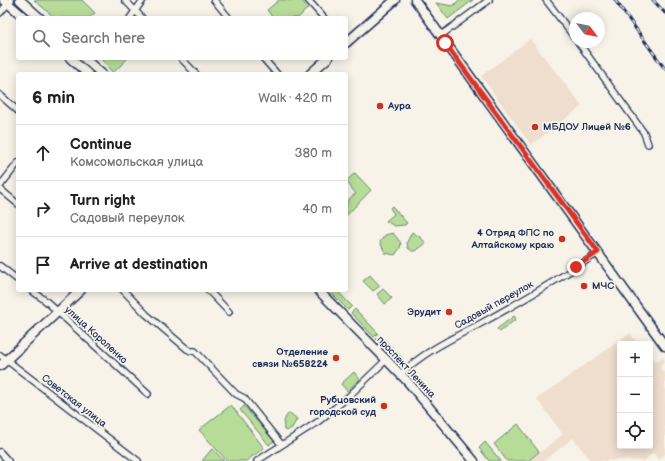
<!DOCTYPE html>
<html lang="en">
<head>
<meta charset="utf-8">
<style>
	:root { --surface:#fff; --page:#f6f6f6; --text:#202124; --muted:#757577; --line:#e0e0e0 }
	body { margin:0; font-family:"Balsamiq Sans",sans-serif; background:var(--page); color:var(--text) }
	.controls { position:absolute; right:12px; bottom:12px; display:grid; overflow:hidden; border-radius:4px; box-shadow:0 2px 10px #0003 }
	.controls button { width:36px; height:36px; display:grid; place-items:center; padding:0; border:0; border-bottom:1px solid var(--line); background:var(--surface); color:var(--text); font:20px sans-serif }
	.compass { position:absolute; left:569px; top:12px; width:36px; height:36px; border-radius:50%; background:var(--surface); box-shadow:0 2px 10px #0003; rotate:122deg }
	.stop { position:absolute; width:12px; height:12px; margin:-9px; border:3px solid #d93025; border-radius:50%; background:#fff }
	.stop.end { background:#d93025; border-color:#fff; box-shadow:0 1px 4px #0008 }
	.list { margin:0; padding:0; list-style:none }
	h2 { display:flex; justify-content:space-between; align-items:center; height:52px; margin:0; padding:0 16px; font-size:17px }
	h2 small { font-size:13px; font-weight:400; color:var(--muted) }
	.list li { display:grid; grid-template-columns:26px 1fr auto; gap:12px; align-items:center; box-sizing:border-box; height:56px; padding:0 16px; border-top:1px solid var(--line) }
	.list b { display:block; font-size:15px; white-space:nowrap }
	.list p { margin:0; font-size:13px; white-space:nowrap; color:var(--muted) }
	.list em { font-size:13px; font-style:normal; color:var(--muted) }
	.icon { flex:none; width:22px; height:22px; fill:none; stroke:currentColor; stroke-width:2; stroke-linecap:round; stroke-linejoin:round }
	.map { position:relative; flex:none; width:665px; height:461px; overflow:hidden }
	.search { position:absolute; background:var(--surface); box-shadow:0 2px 10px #0003; left:16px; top:16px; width:332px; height:44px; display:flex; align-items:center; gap:10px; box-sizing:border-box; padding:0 14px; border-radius:4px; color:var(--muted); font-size:15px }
	.panel { position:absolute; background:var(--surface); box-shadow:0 2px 10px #0003; left:16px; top:72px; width:332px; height:220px; border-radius:4px }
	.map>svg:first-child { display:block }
	.built { fill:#efddcd }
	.green { fill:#b7dc97; stroke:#69867a }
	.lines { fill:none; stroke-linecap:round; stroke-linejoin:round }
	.minor-casing { stroke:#1b2f5e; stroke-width:8 }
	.secondary-casing { stroke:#1b2f5e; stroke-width:11 }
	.minor { stroke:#f7f3e8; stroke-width:5.5 }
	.secondary { stroke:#f7f3e8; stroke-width:8 }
	.rail-casing { stroke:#1b2f5e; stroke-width:3 }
	.rail { stroke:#f7f3e8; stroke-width:1.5; stroke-dasharray:4.5; stroke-linecap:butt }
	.route { stroke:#d93025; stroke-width:5 }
	.poi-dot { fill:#c8321e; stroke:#f7f3e8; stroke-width:1.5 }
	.labels { text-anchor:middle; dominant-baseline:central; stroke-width:3.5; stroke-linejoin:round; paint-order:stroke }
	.poi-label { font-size:10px; font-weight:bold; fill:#1b2f5e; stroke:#f7f3e8; text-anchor:end }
	.street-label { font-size:10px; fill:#1b2f5e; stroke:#f7f3e8 }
</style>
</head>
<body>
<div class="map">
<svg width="665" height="461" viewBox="0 0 665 461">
	<rect width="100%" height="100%" fill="#f7f3e8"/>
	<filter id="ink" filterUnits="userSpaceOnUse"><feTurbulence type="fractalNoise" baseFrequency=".025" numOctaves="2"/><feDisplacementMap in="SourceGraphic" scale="8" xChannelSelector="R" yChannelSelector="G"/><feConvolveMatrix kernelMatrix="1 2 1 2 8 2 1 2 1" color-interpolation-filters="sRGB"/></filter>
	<g filter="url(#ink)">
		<g class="built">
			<polygon points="530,39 582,106 531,145 481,76"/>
			<polygon points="630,333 638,344 620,344 620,446 650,446 650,359 654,358 656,362 663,357 665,361 659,366 665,374 665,454 659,460 653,453 644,461 619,460 591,461 573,438 544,461 529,461 563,434 537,399"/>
		</g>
		<g class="green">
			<polygon points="34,0 82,0 95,13 89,18 55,18"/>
			<polygon points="279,0 301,0 308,8 298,18 273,18 267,10"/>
			<polygon points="459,0 473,0 448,19 436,3 453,6"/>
			<polygon points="100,58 126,58 127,59 113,73"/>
			<path d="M355,173L371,190L346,216C346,206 346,198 356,194L346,181Z"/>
			<polygon points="392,206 407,223 405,225 394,226 386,221 394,214 390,208"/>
			<polygon points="412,232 420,237 426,243 416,251 412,251 408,248 407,242"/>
			<polygon points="393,233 401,243 400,248 395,255 385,253 380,242 385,235"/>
			<polygon points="370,275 380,286 373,291 363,281"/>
			<polygon points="383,289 392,298 385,304 377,294"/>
			<polygon points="328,290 336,290 352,306 348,310"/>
			<polygon points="355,309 378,333 374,337 351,313"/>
			<polygon points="514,316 516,319 500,332 497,329"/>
			<polygon points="380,335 402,358 402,361 399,364 376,339"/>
			<polygon points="354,372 360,379 347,391 341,384"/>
			<polygon points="231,405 264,448 246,461 227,461 199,430"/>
			<polygon points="244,406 274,441 269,445 240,410"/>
			<path d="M290,413L297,419L292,428L287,431L284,430C283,424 284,416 290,413Z"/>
			<polygon points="518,424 539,452 528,461 507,461 494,444"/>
			<polygon points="485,442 501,461 489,461 479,448"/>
			<polygon points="213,449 224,461 202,461 211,450"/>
		</g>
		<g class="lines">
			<g class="minor-casing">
				<g id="minor">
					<polyline points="125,0 142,18"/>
					<polyline points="214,0 229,18"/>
					<polyline points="308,0 324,18"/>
					<polyline points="546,0 575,38"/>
					<polyline points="0,13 11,0"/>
					<polyline points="130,18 143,0"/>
					<polyline points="440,36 489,0"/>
					<polyline points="578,42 644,133 648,144"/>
					<polyline points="181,58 196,74"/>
					<polyline points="263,58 277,74"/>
					<polyline points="0,95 18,111"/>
					<polyline points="0,186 18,163"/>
					<polyline points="0,189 18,204"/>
					<polyline points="0,266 18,280"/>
					<polyline points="31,290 46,301 148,394"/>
					<polyline points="123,290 146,314 187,349 191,351 195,351 236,394 244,398 281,444"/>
					<polyline points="208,290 229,312"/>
					<polyline points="0,355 138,461"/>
					<path d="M401,374C422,353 451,339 478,325C519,303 559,279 598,253"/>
					<polyline points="0,452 8,461"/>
					<polyline points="257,461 319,421 348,397 387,359"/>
				</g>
			</g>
			<g class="secondary-casing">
				<g id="secondary">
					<polyline points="4,0 25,18"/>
					<polyline points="20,0 40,18"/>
					<polyline points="415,0 665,346"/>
					<polyline points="346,43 395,0"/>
					<polyline points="70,58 88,74"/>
					<polyline points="84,58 102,74"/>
					<polyline points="310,74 328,58"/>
					<polyline points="318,290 408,382 474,461"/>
					<polyline points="0,366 81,290"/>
				</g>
			</g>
			<use href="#minor" class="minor"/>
			<use href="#secondary" class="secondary"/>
			<g class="rail-casing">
				<g id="rail">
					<polyline points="615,0 665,69"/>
					<polyline points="653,0 665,13"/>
				</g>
			</g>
			<use href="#rail" class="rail"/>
		</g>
	</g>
	<g class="lines" filter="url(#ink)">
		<polyline class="route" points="445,43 598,252 576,267"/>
	</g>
	<g class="poi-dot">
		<circle cx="380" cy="106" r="4"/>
		<circle cx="535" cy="127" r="4"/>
		<circle cx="562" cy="239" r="4"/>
		<circle cx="584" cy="286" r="4"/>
		<circle cx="449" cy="312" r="4"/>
		<circle cx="336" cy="358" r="4"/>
		<circle cx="384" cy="406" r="4"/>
	</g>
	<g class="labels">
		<g class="poi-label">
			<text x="388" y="106" text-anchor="start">Аура</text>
			<text x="543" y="127" text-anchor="start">МБДОУ Лицей №6</text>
			<text x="554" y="233">4 Отряд ФПС по<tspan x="554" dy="12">Алтайскому краю</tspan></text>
			<text x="592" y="286" text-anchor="start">МЧС</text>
			<text x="441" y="312">Эрудит</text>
			<text x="328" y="352">Отделение<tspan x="328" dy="12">связи №658224</tspan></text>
			<text x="376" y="400">Рубцовский<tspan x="376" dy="12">городской суд</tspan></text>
		</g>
		<g class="street-label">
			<text transform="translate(494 305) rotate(-29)">Садовый переулок</text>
			<text transform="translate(96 335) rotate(42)">улица Короленко</text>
			<text transform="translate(406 367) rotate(47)">проспект Ленина</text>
			<text transform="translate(74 401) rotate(38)">Советская улица</text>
		</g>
	</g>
</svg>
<div class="controls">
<button>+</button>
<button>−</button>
<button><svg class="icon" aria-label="locate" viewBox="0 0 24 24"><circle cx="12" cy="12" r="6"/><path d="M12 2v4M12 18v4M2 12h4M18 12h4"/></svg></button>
</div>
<svg class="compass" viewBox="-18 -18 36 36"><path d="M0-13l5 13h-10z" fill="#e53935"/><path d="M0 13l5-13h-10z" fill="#757577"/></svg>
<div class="stop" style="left:445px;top:43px"></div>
<div class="stop end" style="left:576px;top:267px"></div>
<div class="search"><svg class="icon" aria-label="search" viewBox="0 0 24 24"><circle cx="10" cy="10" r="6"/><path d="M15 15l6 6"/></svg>Search here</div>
<section class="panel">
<h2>6 min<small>Walk · 420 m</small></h2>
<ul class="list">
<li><svg class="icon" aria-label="ahead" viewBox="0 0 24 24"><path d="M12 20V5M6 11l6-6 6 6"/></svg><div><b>Continue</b><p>Комсомольская улица</p></div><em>380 m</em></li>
<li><svg class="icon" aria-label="right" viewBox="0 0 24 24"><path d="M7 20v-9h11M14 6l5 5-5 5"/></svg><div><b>Turn right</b><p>Садовый переулок</p></div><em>40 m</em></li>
<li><svg class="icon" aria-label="arrive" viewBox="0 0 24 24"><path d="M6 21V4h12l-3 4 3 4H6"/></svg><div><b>Arrive at destination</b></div></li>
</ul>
</section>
</div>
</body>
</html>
